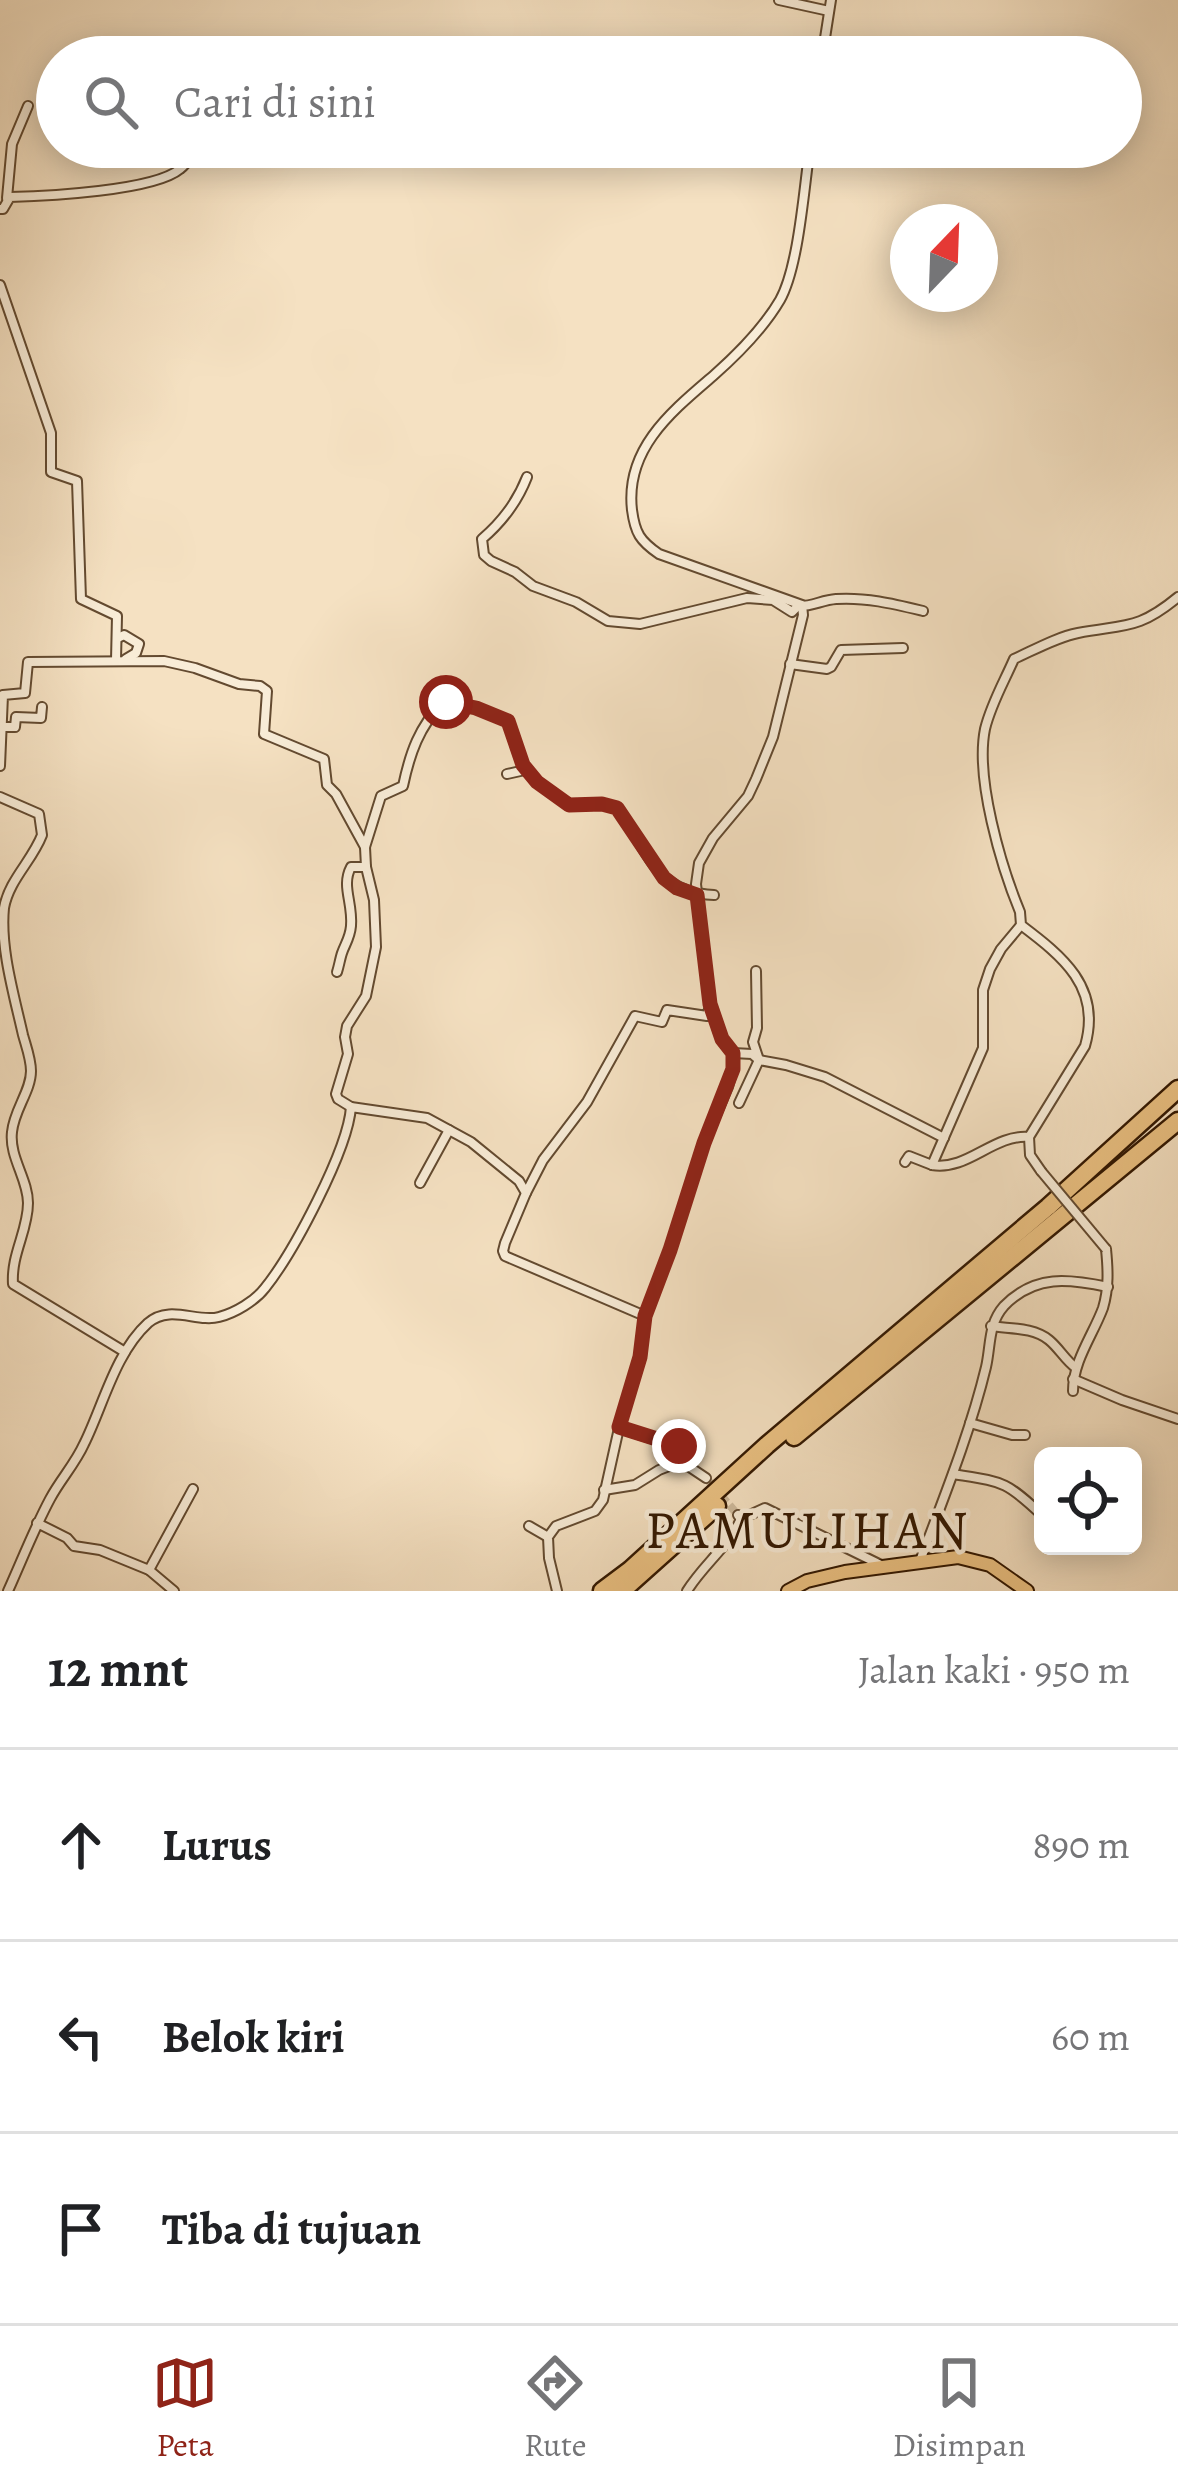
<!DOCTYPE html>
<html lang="id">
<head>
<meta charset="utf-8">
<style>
	:root { --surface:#fff; --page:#f6f6f6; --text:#202124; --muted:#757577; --line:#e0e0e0; --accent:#8f2418 }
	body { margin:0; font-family:Alegreya,serif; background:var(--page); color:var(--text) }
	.controls { position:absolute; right:36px; bottom:36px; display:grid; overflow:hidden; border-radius:18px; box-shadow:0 6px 30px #0003 }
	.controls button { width:108px; height:108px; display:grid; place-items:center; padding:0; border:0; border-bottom:3px solid var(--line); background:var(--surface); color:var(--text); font:60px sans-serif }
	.compass { position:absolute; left:890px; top:204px; width:108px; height:108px; border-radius:50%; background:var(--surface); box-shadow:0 6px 30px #0003; rotate:23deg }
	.stop { position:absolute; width:36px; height:36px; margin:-27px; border:9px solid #8f2418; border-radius:50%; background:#fff }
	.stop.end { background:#8f2418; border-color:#fff; box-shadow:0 3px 12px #0008 }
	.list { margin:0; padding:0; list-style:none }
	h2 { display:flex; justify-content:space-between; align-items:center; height:156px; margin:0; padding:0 48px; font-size:51px }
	h2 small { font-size:39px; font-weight:400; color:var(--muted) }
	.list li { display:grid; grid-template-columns:78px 1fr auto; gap:36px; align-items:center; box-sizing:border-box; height:192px; padding:0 48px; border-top:3px solid var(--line) }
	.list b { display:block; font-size:45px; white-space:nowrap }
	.list em { font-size:39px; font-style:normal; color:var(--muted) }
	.icon { flex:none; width:66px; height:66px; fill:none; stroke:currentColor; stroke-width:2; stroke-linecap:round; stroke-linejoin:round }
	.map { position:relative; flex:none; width:1178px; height:1591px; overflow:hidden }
	.search { position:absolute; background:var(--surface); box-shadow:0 6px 30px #0003; left:36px; right:36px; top:36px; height:132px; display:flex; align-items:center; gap:30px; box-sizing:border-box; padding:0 42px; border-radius:66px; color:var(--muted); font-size:45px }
	.sheet { height:732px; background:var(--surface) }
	nav { display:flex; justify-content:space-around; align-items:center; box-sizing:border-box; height:168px; border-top:3px solid var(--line); background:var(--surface); font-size:33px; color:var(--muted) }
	nav a { display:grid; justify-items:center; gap:6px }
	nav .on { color:var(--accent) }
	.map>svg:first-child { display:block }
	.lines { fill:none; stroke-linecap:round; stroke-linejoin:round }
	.minor-tunnel { stroke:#ceb99b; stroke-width:8; stroke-dasharray:8 4; stroke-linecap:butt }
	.minor-casing { stroke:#634a30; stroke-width:12 }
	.primary-casing { stroke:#321700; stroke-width:16 }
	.motorway-casing { stroke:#321700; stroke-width:21 }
	.minor { stroke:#f8ecd7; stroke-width:8 }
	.primary { stroke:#eac081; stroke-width:12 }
	.motorway { stroke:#eac081; stroke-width:16 }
	.minor-bridge-casing { stroke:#634a30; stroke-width:12; stroke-linecap:butt }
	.minor-bridge { stroke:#f8ecd7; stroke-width:8 }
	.route { stroke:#8f2418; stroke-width:15 }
	.labels { text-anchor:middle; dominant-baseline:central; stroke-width:9; stroke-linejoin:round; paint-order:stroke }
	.quarter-label { font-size:54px; letter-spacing:3px; fill:#321700; stroke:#f8ecd7 }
</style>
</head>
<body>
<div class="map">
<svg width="1178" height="1591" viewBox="0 0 1178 1591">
	<rect width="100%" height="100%" fill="#f5e1c2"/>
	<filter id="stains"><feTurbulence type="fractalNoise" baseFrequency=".00167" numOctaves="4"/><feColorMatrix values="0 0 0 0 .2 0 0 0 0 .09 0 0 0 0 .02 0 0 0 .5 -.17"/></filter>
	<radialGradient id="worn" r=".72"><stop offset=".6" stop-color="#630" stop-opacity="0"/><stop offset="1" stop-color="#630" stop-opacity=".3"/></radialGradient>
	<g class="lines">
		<polyline class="minor-tunnel" points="706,1478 738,1515"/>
		<g class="minor-casing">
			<g id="minor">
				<polyline points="779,0 829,11"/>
				<polyline points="822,57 831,0"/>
				<polyline points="7,198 12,144 28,106"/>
				<path d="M0,209H3L10,197C46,196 154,191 180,169C187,164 193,154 198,147"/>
				<polyline points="0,285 51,433 51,472 77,481 81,599 117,616 116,660"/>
				<path d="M527,477C518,500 502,522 482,539L484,555L491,561L515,572L533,586L576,602L608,621L640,624L747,598L773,600L792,612L798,606C811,607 822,600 836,599C866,597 894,604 923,611"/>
				<polyline points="118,638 124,635 139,644 136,653 126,659"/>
				<polyline points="790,664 827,669 831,667 841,650 903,648"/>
				<polyline points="2,727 15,727 16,717 41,718 42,707"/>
				<polyline points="0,766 3,695 25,693 28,662 164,661 195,668 239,684 260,686 267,691 264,734 324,759 327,785 336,794 365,847"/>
				<polyline points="507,774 525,770"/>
				<path d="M0,797L39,814L42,835C32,861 9,880 4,908C0,948 14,995 23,1035C26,1046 31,1059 31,1071C31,1091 14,1110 12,1132C9,1157 28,1179 28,1203C28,1231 11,1254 13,1284L125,1352"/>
				<path d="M1021,925L1001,949L990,969L983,990V1048L932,1165C968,1171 993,1134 1029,1137"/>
				<path d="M337,972C339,966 340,959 342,953C345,944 350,938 351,926C353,902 341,886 351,867H366"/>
				<polyline points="733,1053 752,1054 759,1060 786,1065 825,1077 944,1138"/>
				<polyline points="739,1103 759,1060 753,1042 757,1028 756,971"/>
				<path d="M351,1107L338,1099L336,1094L348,1054L345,1037L347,1026L366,996L376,947L374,900L366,867L365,847L381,796L403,786C410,753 419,727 443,702L476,708L508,721L523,765L537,782L569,805L602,804L617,808C648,849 654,893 714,895"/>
				<polyline points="905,1162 909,1156 932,1165"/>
				<path d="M1041,1171L1030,1155L1029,1137L1085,1046C1102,987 1062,956 1021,925L1020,912C1001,866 975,778 985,729C991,704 1004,682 1014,659C1034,650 1057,637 1078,633C1126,624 1138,630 1178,597"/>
				<polyline points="420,1183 449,1130"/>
				<polyline points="526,1193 543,1160 587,1102 635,1016 662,1022 667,1010 707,1016 710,1006"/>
				<path d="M991,1326C1010,1329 1033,1327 1049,1340C1059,1348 1065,1360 1076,1368"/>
				<polyline points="1073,1379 1122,1400 1178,1419"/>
				<path d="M1073,1391C1073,1361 1093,1335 1103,1308C1109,1288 1108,1269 1106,1249"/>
				<polyline points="970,1423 1012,1435 1025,1435"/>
				<polyline points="619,1428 682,1448 682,1463"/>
				<path d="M953,1474C1003,1482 1005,1480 1043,1516"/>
				<polyline points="604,1490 635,1485 659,1470 677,1463 688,1466 706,1478"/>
				<polyline points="738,1515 741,1519 765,1508 881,1565"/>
				<polyline points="37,1523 67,1538 74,1546 100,1550 149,1570 174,1591"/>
				<polyline points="529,1526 548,1537"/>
				<path d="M920,1561C944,1497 970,1433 986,1367C991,1345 988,1324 1004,1306C1035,1274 1069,1279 1108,1287"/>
				<polyline points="149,1570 193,1489"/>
				<path d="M8,1591C22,1560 34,1529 50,1499C60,1480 75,1464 84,1444C103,1406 115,1353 148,1323C170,1304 197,1323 219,1317C235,1313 255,1301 265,1288C293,1253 348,1150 351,1107L427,1118L471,1142L519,1181L526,1193L505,1243L503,1251L505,1256L645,1316"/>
				<path d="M557,1591L549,1558L548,1537L556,1526L595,1511L603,1500L619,1428L641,1357L645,1316L670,1250L704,1143L728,1087L733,1069V1053L722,1039L710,1004L696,884L699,863L713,838L748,796L756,779L773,737L803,615L802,605L659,554C640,541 635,533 632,510C625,449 671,412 713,376C738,354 763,329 780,300C799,266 804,187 810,147"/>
				<path d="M687,1591C703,1565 728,1547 741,1519"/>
			</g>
		</g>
		<g class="primary-casing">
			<polyline id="primary" points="788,1591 807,1581 845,1572 958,1557 990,1565 1027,1591"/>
		</g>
		<g class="motorway-casing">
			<g id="motorway">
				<polyline points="794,1437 1178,1121"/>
				<polyline points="602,1591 630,1570 767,1445 1048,1207 1178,1089"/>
				<polyline points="622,1591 717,1506"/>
			</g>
		</g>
		<use href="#minor" class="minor"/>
		<use href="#primary" class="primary"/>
		<use href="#motorway" class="motorway"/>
		<g class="minor-bridge-casing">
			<polyline id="minor-bridge" points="1041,1171 1106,1249"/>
		</g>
		<use href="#minor-bridge" class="minor-bridge"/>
	</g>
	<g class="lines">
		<polyline class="route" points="446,702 476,708 508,721 523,765 537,782 569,805 602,804 617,808 664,878 677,888 697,895 710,1004 722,1039 733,1053 733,1069 704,1143 670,1250 645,1316 640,1357 619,1427 679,1446"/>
	</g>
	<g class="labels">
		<g class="quarter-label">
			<text x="808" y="1530">PAMULIHAN</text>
		</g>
	</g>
	<rect width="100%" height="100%" filter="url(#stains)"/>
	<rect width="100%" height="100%" fill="url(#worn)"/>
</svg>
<div class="controls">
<button><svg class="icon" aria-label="locate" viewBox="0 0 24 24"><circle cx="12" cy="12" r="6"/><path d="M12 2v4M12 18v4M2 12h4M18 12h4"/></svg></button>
</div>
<svg class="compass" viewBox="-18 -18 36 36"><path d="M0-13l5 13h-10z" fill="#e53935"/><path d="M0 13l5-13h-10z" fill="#757577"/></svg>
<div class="stop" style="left:446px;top:702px"></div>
<div class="stop end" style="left:679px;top:1446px"></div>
<div class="search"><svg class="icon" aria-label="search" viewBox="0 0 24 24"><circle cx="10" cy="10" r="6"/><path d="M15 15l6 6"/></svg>Cari di sini</div>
</div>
<section class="sheet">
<h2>12 mnt<small>Jalan kaki · 950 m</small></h2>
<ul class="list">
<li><svg class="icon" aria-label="ahead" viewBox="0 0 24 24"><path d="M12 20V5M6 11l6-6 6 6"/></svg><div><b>Lurus</b></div><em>890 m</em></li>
<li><svg class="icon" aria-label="left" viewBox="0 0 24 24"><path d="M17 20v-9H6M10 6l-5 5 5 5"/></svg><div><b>Belok kiri</b></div><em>60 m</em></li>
<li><svg class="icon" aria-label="arrive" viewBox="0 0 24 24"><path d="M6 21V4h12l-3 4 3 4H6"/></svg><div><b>Tiba di tujuan</b></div></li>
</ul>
</section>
<nav>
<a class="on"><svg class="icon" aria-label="map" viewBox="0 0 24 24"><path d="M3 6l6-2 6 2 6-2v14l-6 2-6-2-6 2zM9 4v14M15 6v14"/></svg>Peta</a>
<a><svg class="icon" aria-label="directions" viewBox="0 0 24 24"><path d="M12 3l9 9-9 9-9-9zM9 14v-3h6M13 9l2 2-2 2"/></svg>Rute</a>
<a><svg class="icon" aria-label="saved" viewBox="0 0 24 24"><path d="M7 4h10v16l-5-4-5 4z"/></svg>Disimpan</a>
</nav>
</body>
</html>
